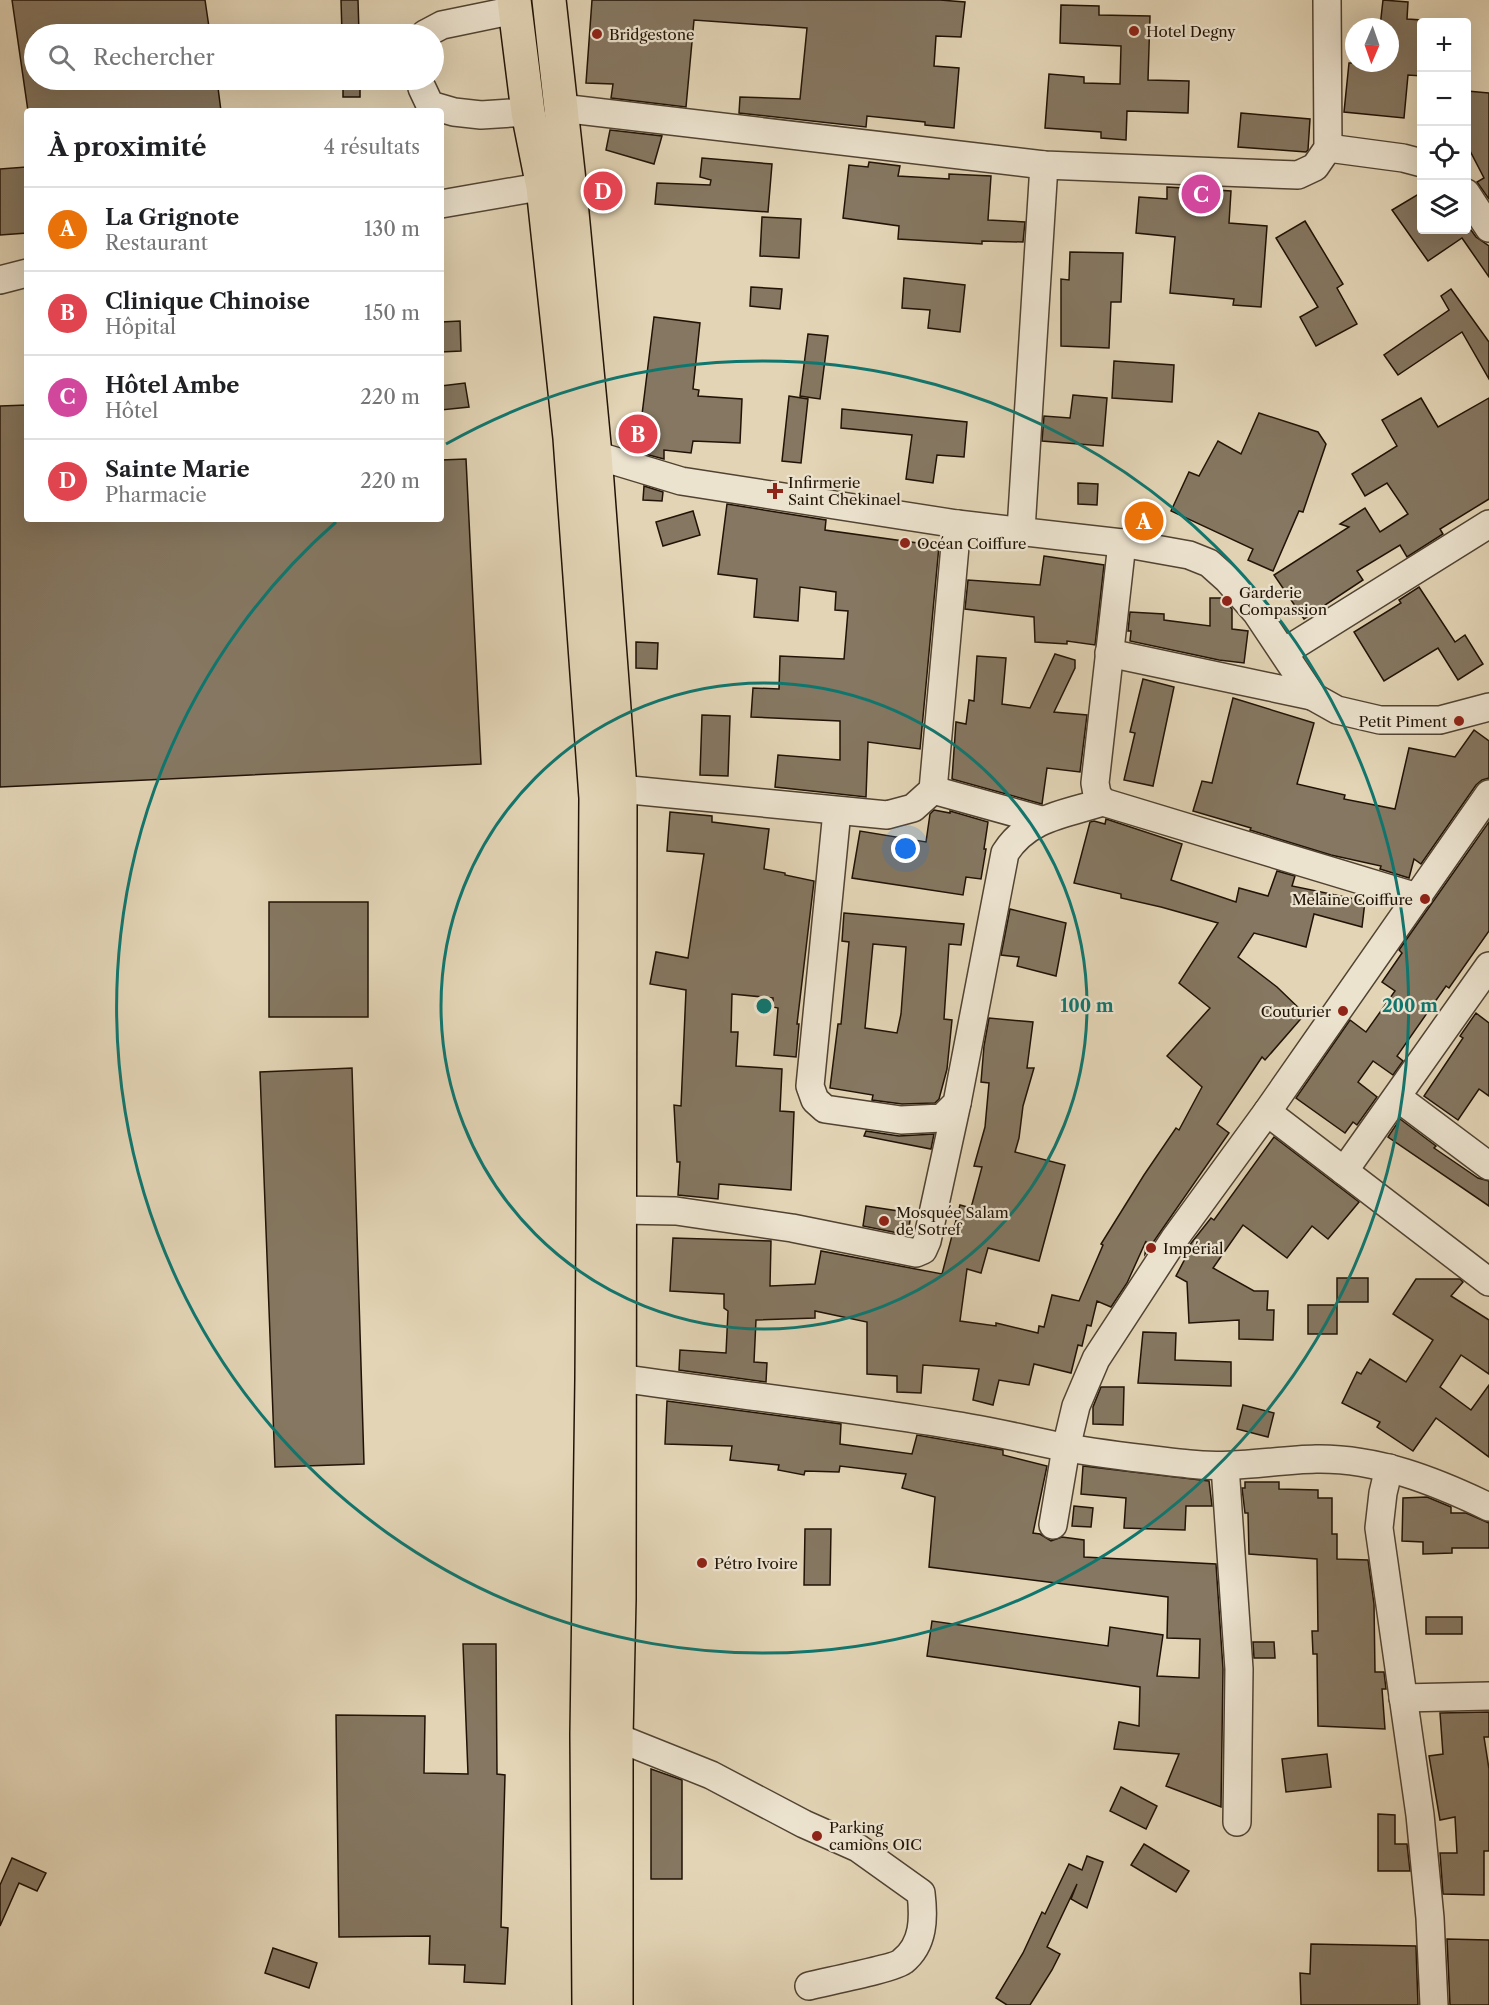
<!DOCTYPE html>
<html lang="fr">
<head>
<meta charset="utf-8">
<style>
	:root { --surface:#fff; --page:#f6f6f6; --text:#202124; --muted:#757577; --line:#e0e0e0; --accent:#8f2418 }
	body { margin:0; font-family:"Libre Caslon Text",serif; background:var(--page); color:var(--text) }
	.controls { position:absolute; right:18px; top:18px; display:grid; overflow:hidden; border-radius:6px; box-shadow:0 6px 24px #0002 }
	.controls button { width:54px; height:54px; display:grid; place-items:center; padding:0; border:0; border-bottom:2px solid var(--line); background:var(--surface); color:var(--text); font:30px sans-serif }
	.compass { position:absolute; left:1345px; top:18px; width:54px; height:54px; border-radius:50%; background:var(--surface); box-shadow:0 6px 24px #0002; rotate:182deg }
	.you { position:absolute; left:906px; top:849px; width:21px; height:21px; margin:-15px; border:4px solid #fff; border-radius:50%; background:#1a73e8; box-shadow:0 0 0 9px #1a73e833 }
	.badge { display:grid; place-items:center; width:39px; height:39px; border-radius:50%; background:var(--accent); color:#fff; font-size:20px; font-weight:700 }
	.pin { position:absolute; translate:-50% -50%; border:3px solid #fff; box-shadow:0 2px 6px #0006 }
	.list { margin:0; padding:0; list-style:none }
	h2 { display:flex; justify-content:space-between; align-items:center; height:78px; margin:0; padding:0 24px; font-size:26px }
	h2 small { font-size:20px; font-weight:400; color:var(--muted) }
	.list li { display:grid; grid-template-columns:39px 1fr auto; gap:18px; align-items:center; box-sizing:border-box; height:84px; padding:0 24px; border-top:2px solid var(--line) }
	.list b { display:block; font-size:22px; white-space:nowrap }
	.list p { margin:0; font-size:20px; white-space:nowrap; color:var(--muted) }
	.list em { font-size:20px; font-style:normal; color:var(--muted) }
	.icon { flex:none; width:33px; height:33px; fill:none; stroke:currentColor; stroke-width:2; stroke-linecap:round; stroke-linejoin:round }
	.map { position:relative; flex:none; width:1489px; height:2005px; overflow:hidden }
	.search { position:absolute; background:var(--surface); box-shadow:0 6px 24px #0002; left:24px; top:24px; width:420px; height:66px; display:flex; align-items:center; gap:15px; box-sizing:border-box; padding:0 21px; border-radius:33px; color:var(--muted); font-size:22px }
	.panel { position:absolute; background:var(--surface); box-shadow:0 6px 24px #0002; left:24px; top:108px; width:420px; height:414px; border-radius:6px }
	.map>svg:first-child { display:block }
	.building { fill:#857761; stroke:#211306; stroke-width:1.5; fill-rule:evenodd }
	.lines { fill:none; stroke-linecap:round; stroke-linejoin:round }
	.minor-casing { stroke:#514332; stroke-width:30 }
	.major-casing { stroke:#211306; stroke-width:36 }
	.minor { stroke:#ece3cf; stroke-width:27 }
	.major { stroke:#e2d4b5; stroke-width:33 }
	.ring { fill:none; stroke:#0f766e; stroke-width:3 }
	.poi-dot { fill:#8f2418; stroke:#ece3cf; stroke-width:2 }
	.labels { text-anchor:middle; dominant-baseline:central; stroke-width:4.5; stroke-linejoin:round; paint-order:stroke }
	.poi-label { font-size:15px; fill:#211306; stroke:#ece3cf; text-anchor:start }
	.centre { fill:#0f766e; stroke:#ece3cf; stroke-width:3 }
	.ring-label { font-size:18px; text-anchor:middle; font-weight:bold; fill:#0f766e; stroke:#ece3cf; stroke-width:4.5; stroke-linejoin:round; paint-order:stroke }
</style>
</head>
<body>
<div class="map">
<svg width="1489" height="2005" viewBox="0 0 1489 2005">
	<rect width="100%" height="100%" fill="#e2d4b5"/>
	<filter id="stains"><feTurbulence type="fractalNoise" baseFrequency=".00333" numOctaves="4"/><feColorMatrix values="0 0 0 0 .2 0 0 0 0 .09 0 0 0 0 .02 0 0 0 .5 -.17"/></filter>
	<radialGradient id="worn" r=".72"><stop offset=".6" stop-color="#630" stop-opacity="0"/><stop offset="1" stop-color="#630" stop-opacity=".3"/></radialGradient>
	<g class="building">
		<polygon points="12,0 205,0 210,34 34,34 34,80 217,80 221,111 28,111"/>
		<polygon points="341,0 358,0 359,34 342,34"/>
		<polygon points="592,0 940,0 965,2 961,37 936,36 934,66 959,68 954,128 925,125 925,122 867,116 866,127 739,113 740,97 800,99 807,28 694,20 686,107 611,98 613,84 586,83"/>
		<polygon points="1383,0 1408,2 1407,19 1422,20 1422,76 1408,75 1404,118 1344,112 1349,63 1390,63 1390,27 1380,27"/>
		<polygon points="1061,5 1099,6 1099,15 1150,16 1148,80 1189,81 1188,113 1127,111 1126,140 1101,138 1101,132 1045,128 1049,74 1084,77 1084,83 1120,84 1121,46 1060,43"/>
		<rect x="343" y="80" width="17" height="17"/>
		<polygon points="1467,91 1489,93 1489,199 1477,182 1484,178 1467,145"/>
		<polygon points="1241,113 1310,119 1308,150 1306,152 1238,147"/>
		<polygon points="610,130 662,136 654,164 606,150"/>
		<polygon points="702,158 772,164 768,212 655,204 657,183 710,185 711,180 700,177"/>
		<polygon points="869,162 900,166 898,176 949,179 949,174 991,176 988,220 1025,222 1023,242 982,241 982,244 898,239 899,226 843,218 849,165 868,167"/>
		<polygon points="26,167 27,233 0,235 0,169"/>
		<polygon points="1167,187 1231,191 1229,223 1267,226 1261,307 1233,305 1234,299 1170,293 1175,237 1136,233 1139,197 1167,199"/>
		<polygon points="1422,192 1422,230 1471,230 1476,237 1489,246 1489,277 1462,238 1428,261 1392,210"/>
		<polygon points="762,217 801,219 799,258 760,256"/>
		<polygon points="1305,221 1343,284 1337,288 1357,324 1316,346 1300,317 1318,307 1276,238"/>
		<polygon points="1070,252 1123,253 1121,302 1111,302 1109,348 1061,346 1061,279 1069,280"/>
		<polygon points="904,278 965,285 960,332 928,328 930,310 902,308"/>
		<polygon points="751,287 782,289 780,309 750,306"/>
		<polygon points="1451,289 1489,342 1489,379 1462,332 1398,375 1384,355 1449,310 1441,296"/>
		<polygon points="654,317 700,323 693,389 699,390 698,396 742,399 740,443 693,441 691,453 664,450 664,459 645,454 645,448 638,447"/>
		<polygon points="460,321 461,351 441,352 441,322"/>
		<polygon points="808,334 828,336 820,399 800,396"/>
		<polygon points="1114,361 1174,365 1172,402 1112,398"/>
		<polygon points="465,383 469,407 441,410 441,386"/>
		<polygon points="1073,395 1107,398 1103,446 1042,441 1044,416 1070,418"/>
		<polygon points="789,396 808,399 801,463 782,461"/>
		<polygon points="1421,398 1438,427 1489,398 1489,499 1440,529 1443,534 1407,557 1400,545 1357,571 1363,580 1304,619 1274,575 1349,527 1340,524 1365,508 1380,532 1408,514 1387,483 1365,496 1352,474 1397,446 1382,420"/>
		<polygon points="27,405 27,519 441,519 441,460 466,459 481,764 0,787 0,406"/>
		<polygon points="842,409 967,422 964,457 937,455 933,483 906,479 912,435 841,428"/>
		<polygon points="1259,413 1318,432 1326,444 1303,512 1299,511 1273,571 1248,560 1253,549 1171,511 1189,472 1199,476 1218,441 1241,454"/>
		<polygon points="1078,483 1098,484 1097,505 1078,504"/>
		<polygon points="644,486 663,492 662,501 643,500"/>
		<polygon points="727,504 826,520 825,530 939,546 920,749 868,742 866,797 775,787 778,755 840,760 840,721 751,717 753,688 779,689 780,656 844,659 848,611 835,610 836,592 800,587 798,621 754,617 757,579 718,574"/>
		<polygon points="693,511 700,535 663,546 656,522"/>
		<polygon points="1044,556 1104,565 1095,645 1067,641 1067,644 1035,642 1034,617 965,609 968,580 1040,585"/>
		<polygon points="1419,587 1455,642 1465,635 1483,664 1458,680 1438,648 1384,681 1354,632 1401,603 1399,600"/>
		<polygon points="1210,598 1223,598 1232,609 1232,629 1248,631 1244,663 1219,660 1130,641 1131,631 1128,631 1130,612 1164,614 1164,620 1210,626"/>
		<polygon points="636,642 658,643 657,669 636,668"/>
		<polygon points="1055,654 1075,660 1075,668 1054,712 1087,715 1080,772 1047,768 1042,804 952,779 956,722 966,724 969,700 974,701 977,656 1006,658 1002,704 1030,708"/>
		<polygon points="1143,679 1174,687 1153,786 1124,780 1135,733 1130,732"/>
		<polygon points="1233,698 1314,723 1297,784 1345,795 1344,799 1395,809 1409,748 1455,757 1474,730 1489,741 1489,778 1482,780 1476,785 1421,864 1414,859 1409,878 1380,869 1381,866 1331,855 1250,830 1251,828 1193,811 1202,781 1212,783"/>
		<polygon points="702,715 730,716 728,776 700,775"/>
		<polygon points="934,810 950,813 950,811 988,822 984,849 986,849 981,879 966,877 963,895 852,878 860,831 926,842 930,814"/>
		<polygon points="670,812 712,816 712,822 769,829 764,869 785,873 785,875 814,881 797,1024 799,1024 796,1057 774,1055 778,1008 773,1007 773,998 732,994 731,1032 738,1032 736,1066 782,1069 780,1111 794,1112 791,1190 719,1184 718,1199 678,1195 680,1162 677,1162 674,1105 681,1106 686,990 650,984 656,952 688,958 704,854 667,851"/>
		<polygon points="1106,819 1182,844 1171,880 1236,902 1239,888 1268,896 1277,871 1295,876 1292,886 1365,901 1362,927 1314,914 1306,947 1254,933 1238,957 1277,987 1305,1014 1265,1060 1262,1057 1217,1124 1229,1133 1145,1254 1146,1241 1127,1283 1111,1307 1097,1301 1091,1326 1087,1325 1082,1346 1078,1345 1071,1373 1034,1364 1029,1385 999,1380 993,1405 973,1400 979,1369 923,1365 921,1393 897,1392 897,1376 867,1374 867,1322 815,1311 815,1318 756,1320 754,1362 767,1363 766,1382 679,1370 680,1350 726,1353 728,1311 724,1308 724,1294 670,1291 673,1238 771,1241 770,1286 815,1284 821,1251 942,1274 960,1205 971,1208 982,1167 974,1166 985,1127 989,1083 981,1082 984,1046 989,1018 1033,1022 1027,1068 1034,1068 1023,1106 1019,1138 1015,1152 1065,1165 1039,1261 988,1248 981,1273 967,1269 960,1321 996,1326 996,1323 1038,1333 1039,1326 1044,1327 1052,1295 1079,1301 1103,1245 1101,1244 1144,1175 1176,1128 1179,1130 1202,1087 1167,1056 1210,1008 1179,983 1218,923 1161,907 1121,898 1121,894 1074,883 1090,822 1094,821 1105,824"/>
		<polygon points="1489,822 1489,931 1449,988 1446,986 1397,1056 1403,1061 1393,1075 1373,1061 1358,1082 1377,1097 1357,1125 1353,1122 1345,1133 1296,1098 1350,1020 1366,1032 1395,991 1382,982 1402,953 1399,950"/>
		<rect x="269" y="902" width="99" height="115"/>
		<polygon points="1010,909 1066,923 1056,976 1017,966 1019,957 1001,955"/>
		<path d="M844,913L964,924L961,945L949,944L944,1019L952,1020L947,1069L939,1099L935,1103L902,1104L872,1100L873,1095L830,1088L838,1024H841L849,942L842,941ZM873,944L906,947L901,1014L897,1033L865,1028Z"/>
		<polygon points="1476,1013 1489,1023 1489,1096 1479,1089 1458,1120 1424,1096 1463,1038 1460,1036"/>
		<polygon points="352,1068 364,1464 275,1467 260,1072"/>
		<polygon points="1400,1119 1436,1146 1434,1148 1478,1178 1489,1181 1489,1206 1388,1137"/>
		<polygon points="866,1131 899,1136 934,1134 931,1149 864,1136"/>
		<polygon points="1274,1137 1359,1202 1328,1239 1312,1226 1287,1258 1243,1225 1213,1268 1254,1291 1268,1291 1267,1310 1274,1310 1273,1340 1239,1339 1239,1320 1189,1323 1187,1282 1176,1276 1188,1253 1185,1251 1188,1247 1211,1218 1214,1220"/>
		<polygon points="866,1206 911,1213 908,1235 863,1226"/>
		<rect x="1337" y="1278" width="31" height="24"/>
		<polygon points="1416,1279 1460,1279 1463,1282 1451,1296 1489,1320 1489,1374 1461,1355 1440,1387 1471,1410 1489,1385 1489,1457 1436,1418 1413,1451 1377,1427 1380,1422 1342,1403 1357,1372 1361,1374 1370,1359 1406,1382 1433,1340 1393,1314"/>
		<rect x="1308" y="1305" width="29" height="29"/>
		<polygon points="1143,1332 1176,1333 1175,1360 1231,1362 1231,1386 1138,1383"/>
		<polygon points="1101,1387 1124,1387 1123,1425 1093,1424 1093,1407"/>
		<polygon points="667,1401 841,1424 840,1444 912,1454 917,1435 1003,1450 1003,1455 1047,1466 1033,1533 1040,1534 1051,1541 1062,1537 1084,1540 1084,1557 1216,1564 1223,1669 1221,1807 1166,1786 1179,1754 1114,1749 1119,1722 1139,1726 1140,1687 927,1656 932,1621 1108,1646 1110,1627 1163,1635 1157,1676 1199,1678 1200,1639 1167,1638 1168,1597 929,1567 935,1497 902,1488 906,1474 840,1466 839,1472 805,1471 804,1475 778,1470 779,1465 730,1460 732,1446 665,1444"/>
		<polygon points="1243,1405 1274,1413 1268,1437 1237,1429"/>
		<polygon points="1083,1466 1209,1481 1212,1506 1186,1506 1185,1530 1124,1528 1126,1498 1081,1494"/>
		<polygon points="1245,1482 1279,1482 1279,1489 1318,1490 1318,1498 1332,1498 1332,1534 1337,1534 1337,1559 1368,1560 1374,1604 1375,1672 1384,1672 1386,1689 1382,1689 1385,1729 1318,1726 1317,1654 1313,1654 1312,1631 1318,1631 1317,1559 1249,1554 1248,1513 1245,1513 1242,1488 1245,1488"/>
		<polygon points="1427,1497 1451,1507 1451,1513 1466,1513 1489,1523 1489,1548 1452,1548 1452,1553 1423,1554 1423,1542 1402,1541 1403,1498"/>
		<polygon points="1074,1506 1093,1508 1091,1527 1072,1526"/>
		<polygon points="805,1529 831,1529 830,1585 804,1585"/>
		<rect x="1426" y="1617" width="36" height="17"/>
		<polygon points="1253,1642 1274,1642 1275,1658 1254,1658"/>
		<polygon points="463,1644 496,1644 497,1774 505,1775 501,1927 508,1928 505,1984 464,1982 465,1965 429,1964 430,1936 339,1937 336,1715 425,1716 424,1773 468,1774"/>
		<polygon points="1489,1712 1489,1737 1484,1737 1489,1769 1489,1851 1484,1851 1484,1895 1443,1894 1440,1853 1457,1853 1455,1817 1440,1820 1429,1756 1443,1754 1440,1713"/>
		<polygon points="1327,1754 1331,1787 1286,1792 1282,1759"/>
		<polygon points="651,1769 682,1780 682,1879 651,1879"/>
		<polygon points="1121,1787 1157,1806 1146,1829 1110,1811"/>
		<polygon points="1378,1814 1395,1815 1395,1844 1407,1844 1410,1871 1378,1871"/>
		<polygon points="1144,1844 1189,1871 1176,1892 1131,1865"/>
		<polygon points="1087,1856 1103,1862 1087,1908 1071,1899 1077,1884 1047,1947 1060,1954 1052,1970 1030,2005 1007,2005 996,1998 1023,1953 1042,1912 1045,1914 1069,1864 1082,1870"/>
		<polygon points="12,1858 46,1873 37,1891 19,1883 0,1926 0,1885"/>
		<polygon points="1447,1939 1489,1940 1489,2005 1450,2005"/>
		<polygon points="1311,1944 1416,1946 1418,2005 1301,2005 1300,1973 1310,1974"/>
		<polygon points="273,1948 317,1963 309,1988 265,1973"/>
	</g>
	<g class="lines">
		<g class="minor-casing">
			<g id="minor">
				<polyline points="425,34 442,25 515,10"/>
				<polyline points="422,88 430,105 454,112 481,115 528,112"/>
				<polyline points="561,108 1044,165 1298,175 1315,167 1328,148 1327,0"/>
				<polyline points="1328,148 1403,158 1422,163"/>
				<polyline points="1466,193 1489,228"/>
				<polyline points="441,204 562,183"/>
				<polyline points="0,280 27,273"/>
				<polyline points="595,455 681,481 957,524 1122,543 1189,555 1209,563 1228,580 1256,612 1312,696 1337,710 1380,720 1440,720 1489,707"/>
				<polyline points="1021,530 1044,165"/>
				<polyline points="1122,543 1095,783 1097,794 1103,802 1417,897"/>
				<polyline points="1284,652 1489,524"/>
				<polyline points="1109,653 1312,696"/>
				<polyline points="620,789 887,815 913,808 933,790 957,524"/>
				<polyline points="933,790 1041,820"/>
				<path d="M837,811L810,1086L815,1100L825,1109L901,1120L942,1118L957,1103L1005,853C1028,817 1065,814 1103,802"/>
				<polyline points="1397,1097 1489,1166"/>
				<polyline points="1267,1112 1489,1282"/>
				<polyline points="1344,1171 1489,966"/>
				<polyline points="619,1210 676,1211 792,1228 916,1253 923,1250 927,1241 957,1103"/>
				<path d="M620,1378C736,1395 854,1408 970,1428C1001,1433 1032,1441 1063,1447C1105,1455 1147,1459 1189,1464C1231,1469 1274,1460 1316,1459C1377,1458 1435,1481 1489,1507"/>
				<polyline points="1225,1466 1239,1669 1237,1822"/>
				<polyline points="1389,1468 1383,1493 1379,1528 1420,1815 1430,1918 1434,2005"/>
				<polyline points="1053,1525 1066,1448 1076,1406 1096,1359 1175,1238 1267,1112 1489,794"/>
				<polyline points="1403,1698 1489,1696"/>
				<path d="M596,1736L616,1737L711,1775L804,1824L858,1848L921,1893C924,1918 924,1944 903,1961C896,1968 824,1982 809,1986"/>
			</g>
		</g>
		<g class="major-casing">
			<g id="major">
				<polyline points="514,0 528,112 543,187 570,438 596,798 592,1379 587,1735 589,2005"/>
				<polyline points="549,0 569,181 595,455 620,789 619,1599 616,1737 616,2005"/>
			</g>
		</g>
		<use href="#minor" class="minor"/>
		<use href="#major" class="major"/>
	</g>
	<g class="ring">
		<circle cx="764" cy="1006" r="323"/>
		<path d="M446 444A646 646 0 1 1 336 522"/>
	</g>
	<g class="poi-dot">
		<circle cx="1134" cy="31" r="6"/>
		<circle cx="597" cy="34" r="6"/>
		<path d="M772 482h6v6h6v6h-6v6h-6v-6h-6v-6h6z"/>
		<circle cx="905" cy="543" r="6"/>
		<circle cx="1227" cy="601" r="6"/>
		<circle cx="1459" cy="721" r="6"/>
		<circle cx="1425" cy="899" r="6"/>
		<circle cx="1343" cy="1011" r="6"/>
		<circle cx="884" cy="1221" r="6"/>
		<circle cx="1151" cy="1248" r="6"/>
		<circle cx="702" cy="1563" r="6"/>
		<circle cx="817" cy="1836" r="6"/>
	</g>
	<g class="labels">
		<g class="poi-label">
			<text x="1146" y="31">Hotel Degny</text>
			<text x="609" y="34">Bridgestone</text>
			<text x="788" y="482">Infirmerie<tspan x="788" dy="17">Saint Chekinael</tspan></text>
			<text x="917" y="543">Océan Coiffure</text>
			<text x="1239" y="592">Garderie<tspan x="1239" dy="17">Compassion</tspan></text>
			<text x="1447" y="721" text-anchor="end">Petit Piment</text>
			<text x="1413" y="899" text-anchor="end">Melaine Coiffure</text>
			<text x="1331" y="1011" text-anchor="end">Couturier</text>
			<text x="896" y="1212">Mosquée Salam<tspan x="896" dy="17">de Sotref</tspan></text>
			<text x="1163" y="1248">Impérial</text>
			<text x="714" y="1563">Pétro Ivoire</text>
			<text x="829" y="1827">Parking<tspan x="829" dy="17">camions OIC</tspan></text>
		</g>
	</g>
	<circle cx="764" cy="1006" r="9" class="centre"/>
	<g class="ring-label">
		<text x="1087" y="1012">100 m</text>
		<text x="1410" y="1012">200 m</text>
	</g>
	<rect width="100%" height="100%" filter="url(#stains)"/>
	<rect width="100%" height="100%" fill="url(#worn)"/>
</svg>
<div class="controls">
<button>+</button>
<button>−</button>
<button><svg class="icon" aria-label="locate" viewBox="0 0 24 24"><circle cx="12" cy="12" r="6"/><path d="M12 2v4M12 18v4M2 12h4M18 12h4"/></svg></button>
<button><svg class="icon" aria-label="layers" viewBox="0 0 24 24"><path d="M12 4l9 5-9 5-9-5zM3 14l9 5 9-5"/></svg></button>
</div>
<svg class="compass" viewBox="-18 -18 36 36"><path d="M0-13l5 13h-10z" fill="#e53935"/><path d="M0 13l5-13h-10z" fill="#757577"/></svg>
<div class="you"></div>
<div class="pin badge" style="left:1144px;top:521px;background:#e8710a">A</div>
<div class="pin badge" style="left:638px;top:434px;background:#e0444e">B</div>
<div class="pin badge" style="left:1201px;top:194px;background:#d1479c">C</div>
<div class="pin badge" style="left:603px;top:191px;background:#e0444e">D</div>
<div class="search"><svg class="icon" aria-label="search" viewBox="0 0 24 24"><circle cx="10" cy="10" r="6"/><path d="M15 15l6 6"/></svg>Rechercher</div>
<section class="panel">
<h2>À proximité<small>4 résultats</small></h2>
<ul class="list">
<li><span class="badge" style="background:#e8710a">A</span><div><b>La Grignote</b><p>Restaurant</p></div><em>130 m</em></li>
<li><span class="badge" style="background:#e0444e">B</span><div><b>Clinique Chinoise</b><p>Hôpital</p></div><em>150 m</em></li>
<li><span class="badge" style="background:#d1479c">C</span><div><b>Hôtel Ambe</b><p>Hôtel</p></div><em>220 m</em></li>
<li><span class="badge" style="background:#e0444e">D</span><div><b>Sainte Marie</b><p>Pharmacie</p></div><em>220 m</em></li>
</ul>
</section>
</div>
</body>
</html>
